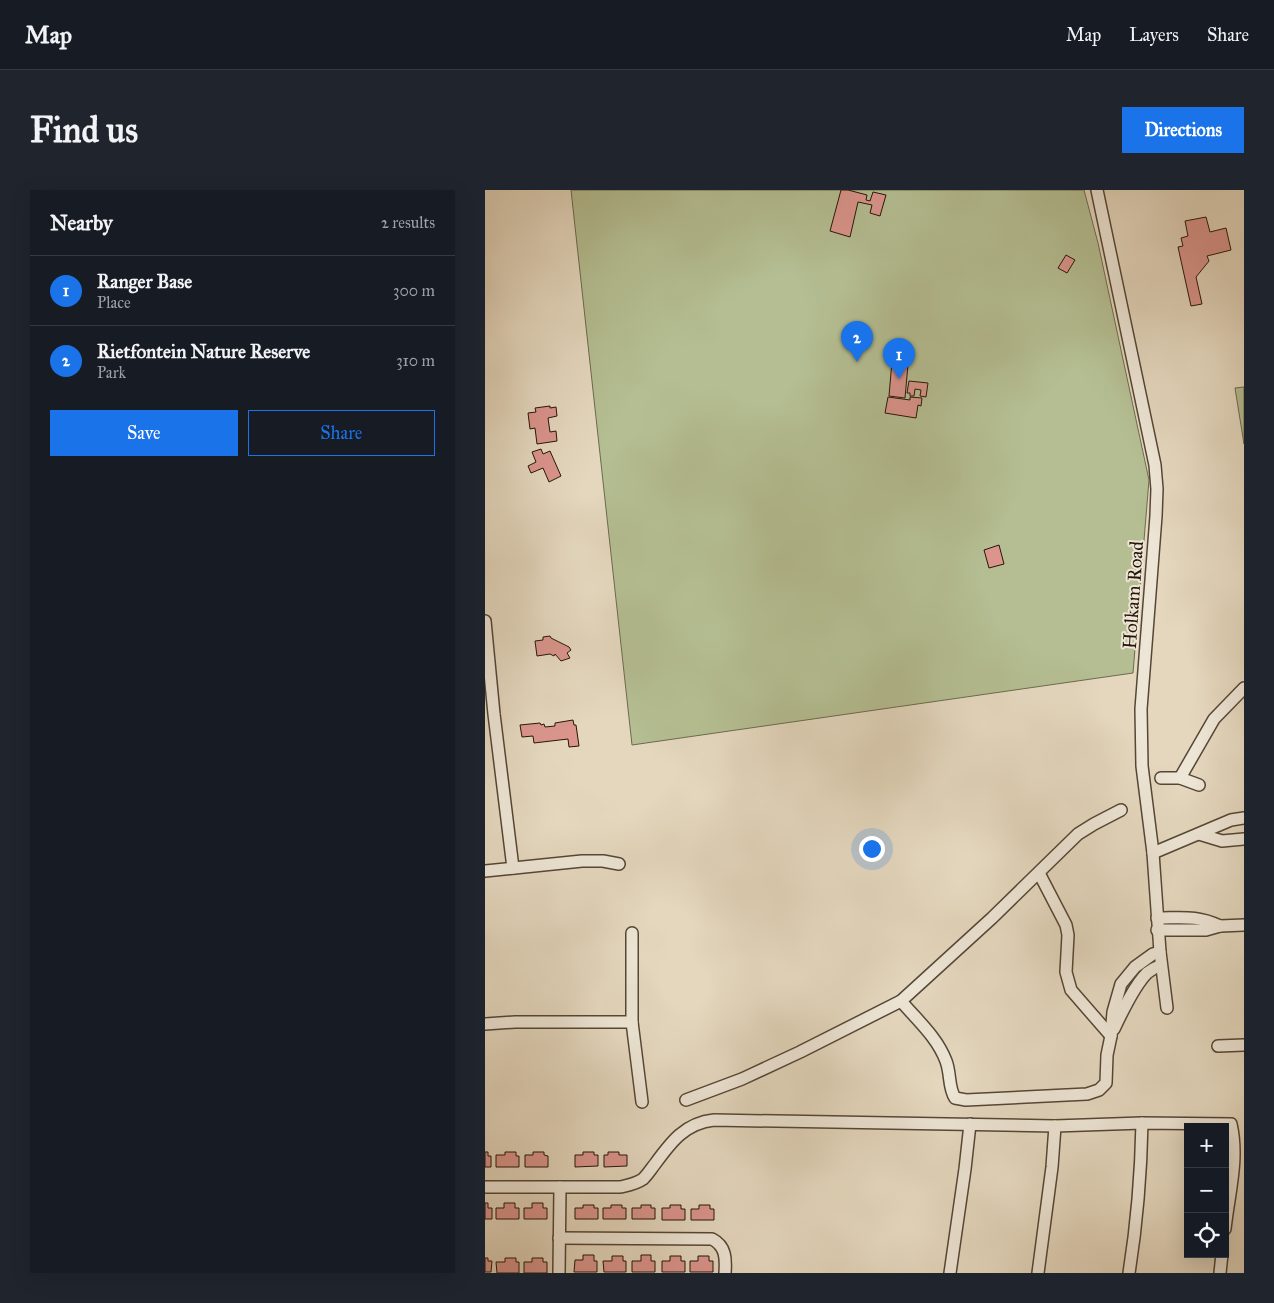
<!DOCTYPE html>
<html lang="en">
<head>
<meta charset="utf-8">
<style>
	:root { --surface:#171b24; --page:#20242c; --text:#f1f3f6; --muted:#9ea1a6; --line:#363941; --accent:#1a73e8 }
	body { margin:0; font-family:"IM FELL Great Primer",serif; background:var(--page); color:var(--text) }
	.controls { position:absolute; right:15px; bottom:15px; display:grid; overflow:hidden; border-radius:0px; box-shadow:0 5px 20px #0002 }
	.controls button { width:45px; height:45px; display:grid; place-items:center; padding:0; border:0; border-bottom:1px solid var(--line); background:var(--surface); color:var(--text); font:25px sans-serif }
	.you { position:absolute; left:386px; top:658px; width:18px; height:18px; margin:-12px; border:4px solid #fff; border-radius:50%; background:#1a73e8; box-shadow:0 0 0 8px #1a73e833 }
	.badge { display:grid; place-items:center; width:32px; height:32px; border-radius:50%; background:var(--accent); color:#fff; font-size:16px; font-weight:700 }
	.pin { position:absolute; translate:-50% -41px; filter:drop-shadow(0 1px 2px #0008) }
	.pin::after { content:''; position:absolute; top:26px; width:18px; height:15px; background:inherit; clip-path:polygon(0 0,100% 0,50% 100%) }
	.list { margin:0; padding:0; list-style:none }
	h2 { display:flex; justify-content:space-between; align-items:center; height:65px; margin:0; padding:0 20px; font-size:21px }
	h2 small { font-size:16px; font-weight:400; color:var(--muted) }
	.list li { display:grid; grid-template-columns:32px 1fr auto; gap:15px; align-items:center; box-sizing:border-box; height:70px; padding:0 20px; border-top:1px solid var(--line) }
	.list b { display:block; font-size:19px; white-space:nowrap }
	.list p { margin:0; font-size:16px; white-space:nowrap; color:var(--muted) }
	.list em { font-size:16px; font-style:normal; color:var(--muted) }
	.actions { display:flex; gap:10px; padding:15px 20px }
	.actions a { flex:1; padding:11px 0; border:1px solid var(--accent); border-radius:0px; text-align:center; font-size:18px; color:var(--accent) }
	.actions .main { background:var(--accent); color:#fff }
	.icon { flex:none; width:28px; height:28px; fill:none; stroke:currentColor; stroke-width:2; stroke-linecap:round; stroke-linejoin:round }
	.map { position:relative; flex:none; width:759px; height:1083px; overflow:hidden; border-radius:0px }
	header { display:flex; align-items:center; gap:30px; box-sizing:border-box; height:70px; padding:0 25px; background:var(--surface); border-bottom:1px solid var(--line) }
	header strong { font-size:24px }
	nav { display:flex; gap:28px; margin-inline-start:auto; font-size:18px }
	.intro { display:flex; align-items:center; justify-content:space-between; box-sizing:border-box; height:120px; padding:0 30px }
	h1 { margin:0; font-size:35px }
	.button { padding:12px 22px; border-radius:0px; background:var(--accent); color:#fff; font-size:18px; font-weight:700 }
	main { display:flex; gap:30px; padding:0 30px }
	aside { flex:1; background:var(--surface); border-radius:0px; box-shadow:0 5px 20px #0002 }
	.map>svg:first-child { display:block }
	.green { fill:#b4be92; stroke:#6c6a4e }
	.building { fill:#db958d; stroke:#251509 }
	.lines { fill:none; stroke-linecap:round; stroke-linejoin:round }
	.minor-casing { stroke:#554636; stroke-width:14 }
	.minor { stroke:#ede5d5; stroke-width:11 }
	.labels { text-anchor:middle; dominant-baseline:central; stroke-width:4; stroke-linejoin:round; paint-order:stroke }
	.street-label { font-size:19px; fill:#251509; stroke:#ede5d5 }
</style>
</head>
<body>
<header>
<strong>Map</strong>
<nav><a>Map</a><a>Layers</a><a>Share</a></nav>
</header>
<div class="intro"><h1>Find us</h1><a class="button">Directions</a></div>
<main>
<aside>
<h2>Nearby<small>2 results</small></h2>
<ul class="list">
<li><span class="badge">1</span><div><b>Ranger Base</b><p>Place</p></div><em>300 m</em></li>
<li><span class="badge">2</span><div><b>Rietfontein Nature Reserve</b><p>Park</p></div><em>310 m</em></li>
</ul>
<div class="actions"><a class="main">Save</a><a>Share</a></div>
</aside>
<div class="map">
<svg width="759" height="1083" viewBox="0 0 759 1083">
	<rect width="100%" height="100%" fill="#e4d7be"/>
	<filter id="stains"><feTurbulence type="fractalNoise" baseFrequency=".004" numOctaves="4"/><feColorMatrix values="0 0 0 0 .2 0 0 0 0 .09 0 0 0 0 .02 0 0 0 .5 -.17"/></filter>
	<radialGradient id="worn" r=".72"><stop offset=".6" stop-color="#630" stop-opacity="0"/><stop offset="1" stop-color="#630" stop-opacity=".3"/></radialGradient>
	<g class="green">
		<polygon points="86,0 599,0 613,53 664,290 648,483 147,555"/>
		<polygon points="759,197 759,254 750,198"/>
	</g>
	<g class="building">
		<polygon points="356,0 363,0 382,5 381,10 385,11 388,2 401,5 395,26 385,23 387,15 373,12 365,47 345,41"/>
		<polygon points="721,27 725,42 741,38 746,60 722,66 724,71 711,87 717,114 706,116 693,57 698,56 696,48 703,46 700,31"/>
		<polygon points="581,65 590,70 582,83 573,78"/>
		<polygon points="414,162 424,163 420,208 404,206 407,171 413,172"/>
		<polygon points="424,191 443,193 441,207 435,206 436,200 430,199 429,206 425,206 425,203 422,203"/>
		<polygon points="403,207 425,210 425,207 437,208 436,216 433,215 431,228 400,223"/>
		<polygon points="65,216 65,218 71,217 72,226 63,228 65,242 71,241 72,251 52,254 50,238 45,239 43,223 51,222 50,218"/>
		<polygon points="56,259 58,264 65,261 76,286 64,292 58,278 46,283 43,276 51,272 47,262"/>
		<polygon points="514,355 519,374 504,378 499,360"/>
		<polygon points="65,446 66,448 84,457 86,460 82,463 85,468 76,471 70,464 69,466 65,464 52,466 50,451 58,450 58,447"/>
		<polygon points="88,530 89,535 91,535 94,556 84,557 83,549 49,553 48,546 37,547 35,535 55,533 56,535 59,534 60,537 70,536 70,533"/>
		<polygon points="0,962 3,962 3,966 6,966 6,977 0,977"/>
		<polygon points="20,962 31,962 31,966 34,966 34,977 11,977 11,965 20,965"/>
		<polygon points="48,962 59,962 59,965 63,966 63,977 40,977 40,965 48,965"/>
		<polygon points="98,962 109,962 109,965 113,965 113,976 90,977 90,965 98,965"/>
		<polygon points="123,962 134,962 134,965 142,965 142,976 119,977 119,965 123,965"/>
		<polygon points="0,1013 3,1013 3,1018 7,1018 7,1029 0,1029"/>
		<polygon points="19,1013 30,1013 30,1018 34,1018 34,1029 11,1029 11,1018 19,1018"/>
		<polygon points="47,1013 58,1013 58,1018 62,1018 62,1029 39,1029 39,1018 47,1018"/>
		<polygon points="98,1015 109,1015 109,1018 113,1018 113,1029 90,1029 90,1018 98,1018"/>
		<polygon points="126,1015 137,1015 137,1018 141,1018 141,1029 118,1029 118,1018 126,1018"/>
		<polygon points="156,1015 166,1015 166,1018 170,1018 170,1029 147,1029 147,1018 156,1018"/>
		<polygon points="185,1015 196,1015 196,1019 200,1019 200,1030 177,1030 177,1018 185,1018"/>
		<polygon points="214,1015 225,1015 225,1019 229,1019 229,1030 206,1030 206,1019 214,1019"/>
		<polygon points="98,1065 109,1065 109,1071 112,1071 112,1082 89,1082 90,1070 98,1070"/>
		<polygon points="156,1065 166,1065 166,1071 170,1071 170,1082 147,1082 147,1071 156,1071"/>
		<polygon points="127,1066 138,1066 138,1071 141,1071 141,1082 119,1082 118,1071 127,1071"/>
		<polygon points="185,1066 196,1066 196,1071 200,1071 200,1082 177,1082 177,1071 185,1071"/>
		<polygon points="213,1066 224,1066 224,1071 228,1071 228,1082 205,1082 205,1071 213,1071"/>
		<polygon points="0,1068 3,1068 3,1071 7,1071 6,1082 0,1082"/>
		<polygon points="20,1068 31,1068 31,1072 34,1072 34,1083 12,1083 11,1072 20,1072"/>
		<polygon points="47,1068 58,1068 58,1072 62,1072 62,1083 39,1083 39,1072 47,1072"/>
	</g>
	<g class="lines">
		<g class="minor-casing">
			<g id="minor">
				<polyline points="612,0 670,275 672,299 671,326 656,519 657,576 668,663 675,762 682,818"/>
				<polyline points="0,431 9,524 28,678"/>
				<polyline points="676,588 695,588 714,595"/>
				<polyline points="695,588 729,529 759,498"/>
				<polyline points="714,644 737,651 759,649"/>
				<polyline points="668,663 746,630 759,628"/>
				<polyline points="0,681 97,671 118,671 134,674"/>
				<polyline points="554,683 581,735 583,745 581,782 586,800 626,846"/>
				<path d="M672,728C697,728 712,725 735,736"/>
				<polyline points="672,740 721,740 735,736 759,735"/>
				<polyline points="147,743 147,832 157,912"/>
				<path d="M416,811C432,830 452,847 461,871C466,884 463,897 470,908L481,910L602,904L614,900L621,893L622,865L626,846L628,822L636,794L650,777L668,764L675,762"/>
				<polyline points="0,834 30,832 147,832"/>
				<path d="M629,839C637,822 649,796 662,783C666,780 671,777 676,775"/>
				<polyline points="733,856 759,855"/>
				<polyline points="201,910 257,889 315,862 416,811 507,728 593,644 609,634 636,620"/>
				<path d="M0,997H135C144,995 151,994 158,989C163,984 166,979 170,974C186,952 200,933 229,930L570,936L657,933L746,934C754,969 744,1003 740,1039"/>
				<path d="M74,1048L227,1049C241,1056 241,1069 240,1083"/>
				<polyline points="74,1083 75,997"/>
				<polyline points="465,1083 480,979 485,934"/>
				<polyline points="553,1083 567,977 570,936"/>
				<path d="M644,1083C652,1033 656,984 657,933"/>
				<polyline points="735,1083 737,1064"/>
			</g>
		</g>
		<use href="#minor" class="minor"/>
	</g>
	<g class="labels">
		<g class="street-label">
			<text transform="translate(648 405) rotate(-86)">Holkam Road</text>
		</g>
	</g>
	<rect width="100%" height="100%" filter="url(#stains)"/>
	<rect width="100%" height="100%" fill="url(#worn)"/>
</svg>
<div class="controls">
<button>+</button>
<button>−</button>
<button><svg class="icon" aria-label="locate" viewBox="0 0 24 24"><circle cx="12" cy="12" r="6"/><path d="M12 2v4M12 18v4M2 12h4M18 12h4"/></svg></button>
</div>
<div class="you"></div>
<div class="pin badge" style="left:414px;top:189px">1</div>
<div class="pin badge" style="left:372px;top:172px">2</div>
</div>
</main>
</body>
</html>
